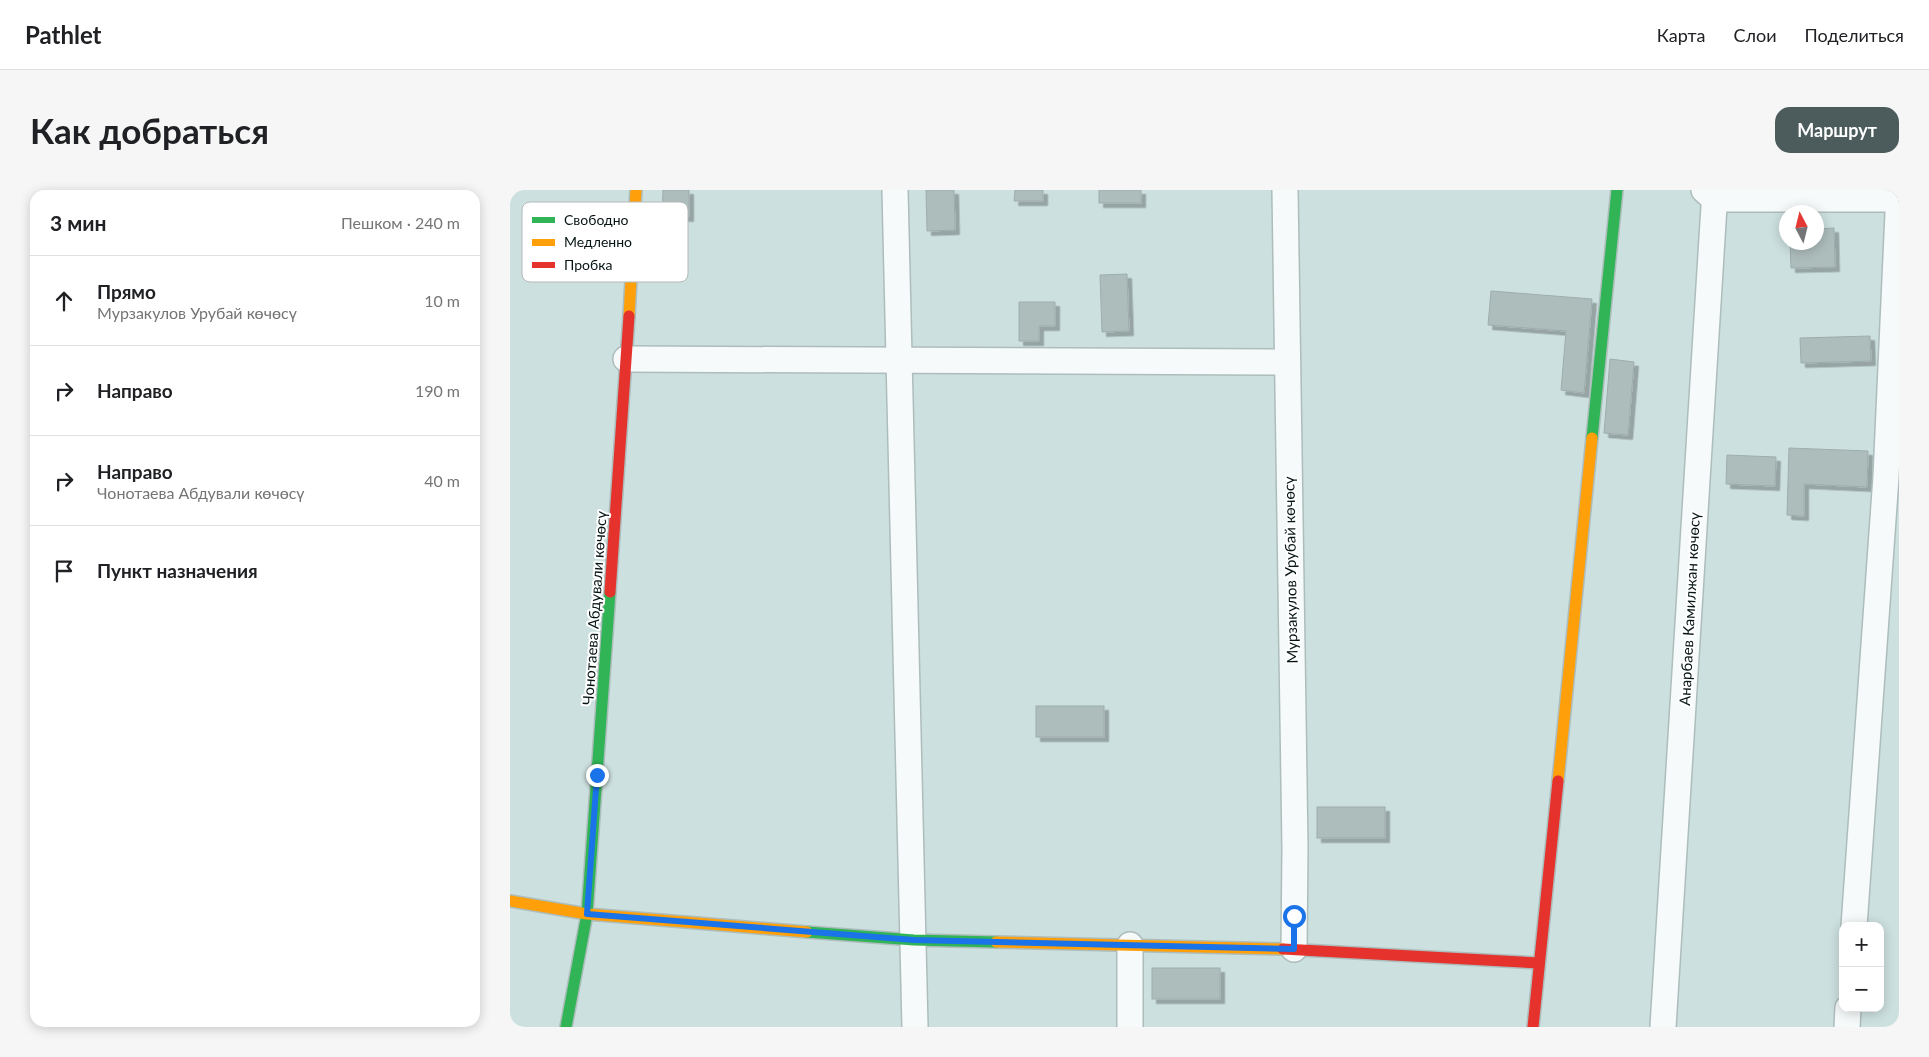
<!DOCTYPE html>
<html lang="ru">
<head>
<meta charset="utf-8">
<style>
	:root { --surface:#fff; --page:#f6f6f6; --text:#202124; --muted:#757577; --line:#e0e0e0; --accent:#4c5b5b }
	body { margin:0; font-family:Lato,sans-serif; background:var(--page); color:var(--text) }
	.controls { position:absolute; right:15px; bottom:15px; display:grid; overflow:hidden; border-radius:10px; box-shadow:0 2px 12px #0003 }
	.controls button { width:45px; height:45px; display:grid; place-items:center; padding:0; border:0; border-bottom:1px solid var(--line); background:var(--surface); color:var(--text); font:25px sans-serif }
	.compass { position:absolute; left:1269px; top:15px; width:45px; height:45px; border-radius:50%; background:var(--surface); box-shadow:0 2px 12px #0003; rotate:353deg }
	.stop { position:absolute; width:15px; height:15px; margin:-11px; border:4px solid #1a73e8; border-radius:50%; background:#fff }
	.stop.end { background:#1a73e8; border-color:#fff; box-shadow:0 1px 5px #0008 }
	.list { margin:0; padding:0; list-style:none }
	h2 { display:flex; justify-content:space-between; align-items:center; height:65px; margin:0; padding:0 20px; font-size:21px }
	h2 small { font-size:16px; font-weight:400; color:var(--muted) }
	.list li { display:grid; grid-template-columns:32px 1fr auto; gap:15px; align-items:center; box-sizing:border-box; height:90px; padding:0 20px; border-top:1px solid var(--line) }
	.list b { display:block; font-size:19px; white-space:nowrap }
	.list p { margin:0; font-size:16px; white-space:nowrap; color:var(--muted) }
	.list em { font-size:16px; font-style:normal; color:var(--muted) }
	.icon { flex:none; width:28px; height:28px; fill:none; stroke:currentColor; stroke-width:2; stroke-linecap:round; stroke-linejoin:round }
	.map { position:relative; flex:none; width:1389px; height:837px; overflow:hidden; border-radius:15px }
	header { display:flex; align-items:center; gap:30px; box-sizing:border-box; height:70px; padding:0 25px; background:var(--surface); border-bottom:1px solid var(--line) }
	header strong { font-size:24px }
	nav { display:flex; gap:28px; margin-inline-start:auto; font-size:18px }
	.intro { display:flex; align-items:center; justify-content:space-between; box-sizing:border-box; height:120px; padding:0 30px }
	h1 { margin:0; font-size:35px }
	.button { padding:12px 22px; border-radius:15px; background:var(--accent); color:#fff; font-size:18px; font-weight:700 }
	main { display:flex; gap:30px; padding:0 30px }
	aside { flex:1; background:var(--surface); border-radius:15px; box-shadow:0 2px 12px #0003 }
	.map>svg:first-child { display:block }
	.building { fill:#adbdbc; stroke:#9eadac; filter:url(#shadow) }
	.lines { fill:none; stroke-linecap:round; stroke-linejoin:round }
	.street-casing { stroke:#adbdbc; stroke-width:28 }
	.fast-casing { stroke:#adbdbc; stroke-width:14 }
	.slow-casing { stroke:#adbdbc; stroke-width:14 }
	.jam-casing { stroke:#adbdbc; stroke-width:14 }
	.street { stroke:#f7fafa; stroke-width:25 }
	.fast { stroke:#30b455; stroke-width:11 }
	.slow { stroke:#ff9f0a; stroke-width:11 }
	.jam { stroke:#e5322d; stroke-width:11 }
	.route { stroke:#1a73e8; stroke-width:6 }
	.labels { text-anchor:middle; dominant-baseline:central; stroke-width:4; stroke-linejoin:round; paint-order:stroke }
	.street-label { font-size:15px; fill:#071414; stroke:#fff }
	.key { fill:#fff; stroke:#b5b8b8; stroke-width:1 }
	.key-label { font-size:14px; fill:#071414 }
</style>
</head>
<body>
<header>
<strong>Pathlet</strong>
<nav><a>Карта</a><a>Слои</a><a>Поделиться</a></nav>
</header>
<div class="intro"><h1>Как добраться</h1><a class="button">Маршрут</a></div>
<main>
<aside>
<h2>3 мин<small>Пешком · 240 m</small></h2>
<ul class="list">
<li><svg class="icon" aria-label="ahead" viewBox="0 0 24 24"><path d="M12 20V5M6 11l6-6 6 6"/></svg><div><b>Прямо</b><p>Мурзакулов Урубай көчөсү</p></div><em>10 m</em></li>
<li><svg class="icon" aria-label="right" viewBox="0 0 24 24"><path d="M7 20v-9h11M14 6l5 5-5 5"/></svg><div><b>Направо</b></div><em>190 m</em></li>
<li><svg class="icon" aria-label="right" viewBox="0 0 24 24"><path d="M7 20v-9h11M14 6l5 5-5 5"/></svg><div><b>Направо</b><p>Чонотаева Абдували көчөсү</p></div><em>40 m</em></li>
<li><svg class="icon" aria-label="arrive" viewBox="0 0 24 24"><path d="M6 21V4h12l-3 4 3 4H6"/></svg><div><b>Пункт назначения</b></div></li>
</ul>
</aside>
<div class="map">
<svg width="1389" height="837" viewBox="0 0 1389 837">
	<defs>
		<filter id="shadow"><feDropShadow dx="4.5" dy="4.5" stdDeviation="0" flood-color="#0004"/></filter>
	</defs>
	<rect width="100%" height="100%" fill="#cce0df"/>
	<g class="building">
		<polygon points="153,0 179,0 179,27 152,26"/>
		<polygon points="416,0 444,0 445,40 417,41"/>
		<polygon points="505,0 533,0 533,11 504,11"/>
		<rect x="589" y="0" width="42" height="13"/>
		<polygon points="1324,38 1325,77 1281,78 1280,52 1306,52 1306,39"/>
		<polygon points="617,84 619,141 592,142 590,85"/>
		<polygon points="981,101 1082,109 1074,203 1051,200 1056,141 978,135"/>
		<polygon points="509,112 545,112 545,136 529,136 529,151 509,151"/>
		<polygon points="1360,146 1361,171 1291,173 1290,148"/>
		<polygon points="1100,169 1124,172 1118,245 1094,243"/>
		<polygon points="1279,258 1358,261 1357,297 1294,294 1294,326 1277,325"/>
		<polygon points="1217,265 1266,267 1265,296 1216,294"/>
		<rect x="526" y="516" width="68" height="31"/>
		<rect x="807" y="617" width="68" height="31"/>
		<rect x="642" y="778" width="68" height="31"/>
	</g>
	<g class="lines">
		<g class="street-casing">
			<g id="street">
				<polyline points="385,0 405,837"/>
				<polyline points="775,0 785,658 784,759"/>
				<polyline points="1194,0 1204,9 1389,9"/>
				<polyline points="116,169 777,172"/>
				<polyline points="1344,736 1376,287 1389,1"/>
				<polyline points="620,837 620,755"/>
				<polyline points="1153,837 1205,0"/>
				<polyline points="1337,837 1338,818"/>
			</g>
		</g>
		<g class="fast-casing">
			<g id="fast">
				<polyline points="1082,248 1107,0"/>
				<polyline points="297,742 404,750 486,752"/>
				<polyline points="56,837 77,724 100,402"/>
			</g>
		</g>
		<g class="slow-casing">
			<g id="slow">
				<polyline points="119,126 126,0"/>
				<polyline points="1048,591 1082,248"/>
				<polyline points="0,711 77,724 297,742"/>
				<polyline points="486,752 773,759"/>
			</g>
		</g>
		<g class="jam-casing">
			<g id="jam">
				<polyline points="100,402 119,126"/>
				<polyline points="773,759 1029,773"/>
				<polyline points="1023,837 1048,591"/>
			</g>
		</g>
		<use href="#street" class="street"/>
		<use href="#fast" class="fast"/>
		<use href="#slow" class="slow"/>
		<use href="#jam" class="jam"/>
	</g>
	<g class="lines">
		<polyline class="route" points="87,585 77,724 404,750 784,759 784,726"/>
	</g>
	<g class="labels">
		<g class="street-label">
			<text transform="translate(780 380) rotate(-91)">Мурзакулов Урубай көчөсү</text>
			<text transform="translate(84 418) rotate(-86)">Чонотаева Абдували көчөсү</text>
			<text transform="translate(1179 419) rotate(-87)">Анарбаев Камилжан көчөсү</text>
		</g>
	</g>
	<rect x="12" y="12" width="166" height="80" rx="8" class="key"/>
	<rect x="22" y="27" width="23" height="6" fill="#30b455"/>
	<rect x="22" y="49" width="23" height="7" fill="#ff9f0a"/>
	<rect x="22" y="72" width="23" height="6" fill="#e5322d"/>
	<g class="key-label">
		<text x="54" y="35">Свободно</text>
		<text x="54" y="57">Медленно</text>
		<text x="54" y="80">Пробка</text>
	</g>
</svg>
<div class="controls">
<button>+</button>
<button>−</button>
</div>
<svg class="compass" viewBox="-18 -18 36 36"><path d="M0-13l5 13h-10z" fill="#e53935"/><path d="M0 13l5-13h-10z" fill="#757577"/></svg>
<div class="stop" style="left:784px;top:726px"></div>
<div class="stop end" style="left:87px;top:585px"></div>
</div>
</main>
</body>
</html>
